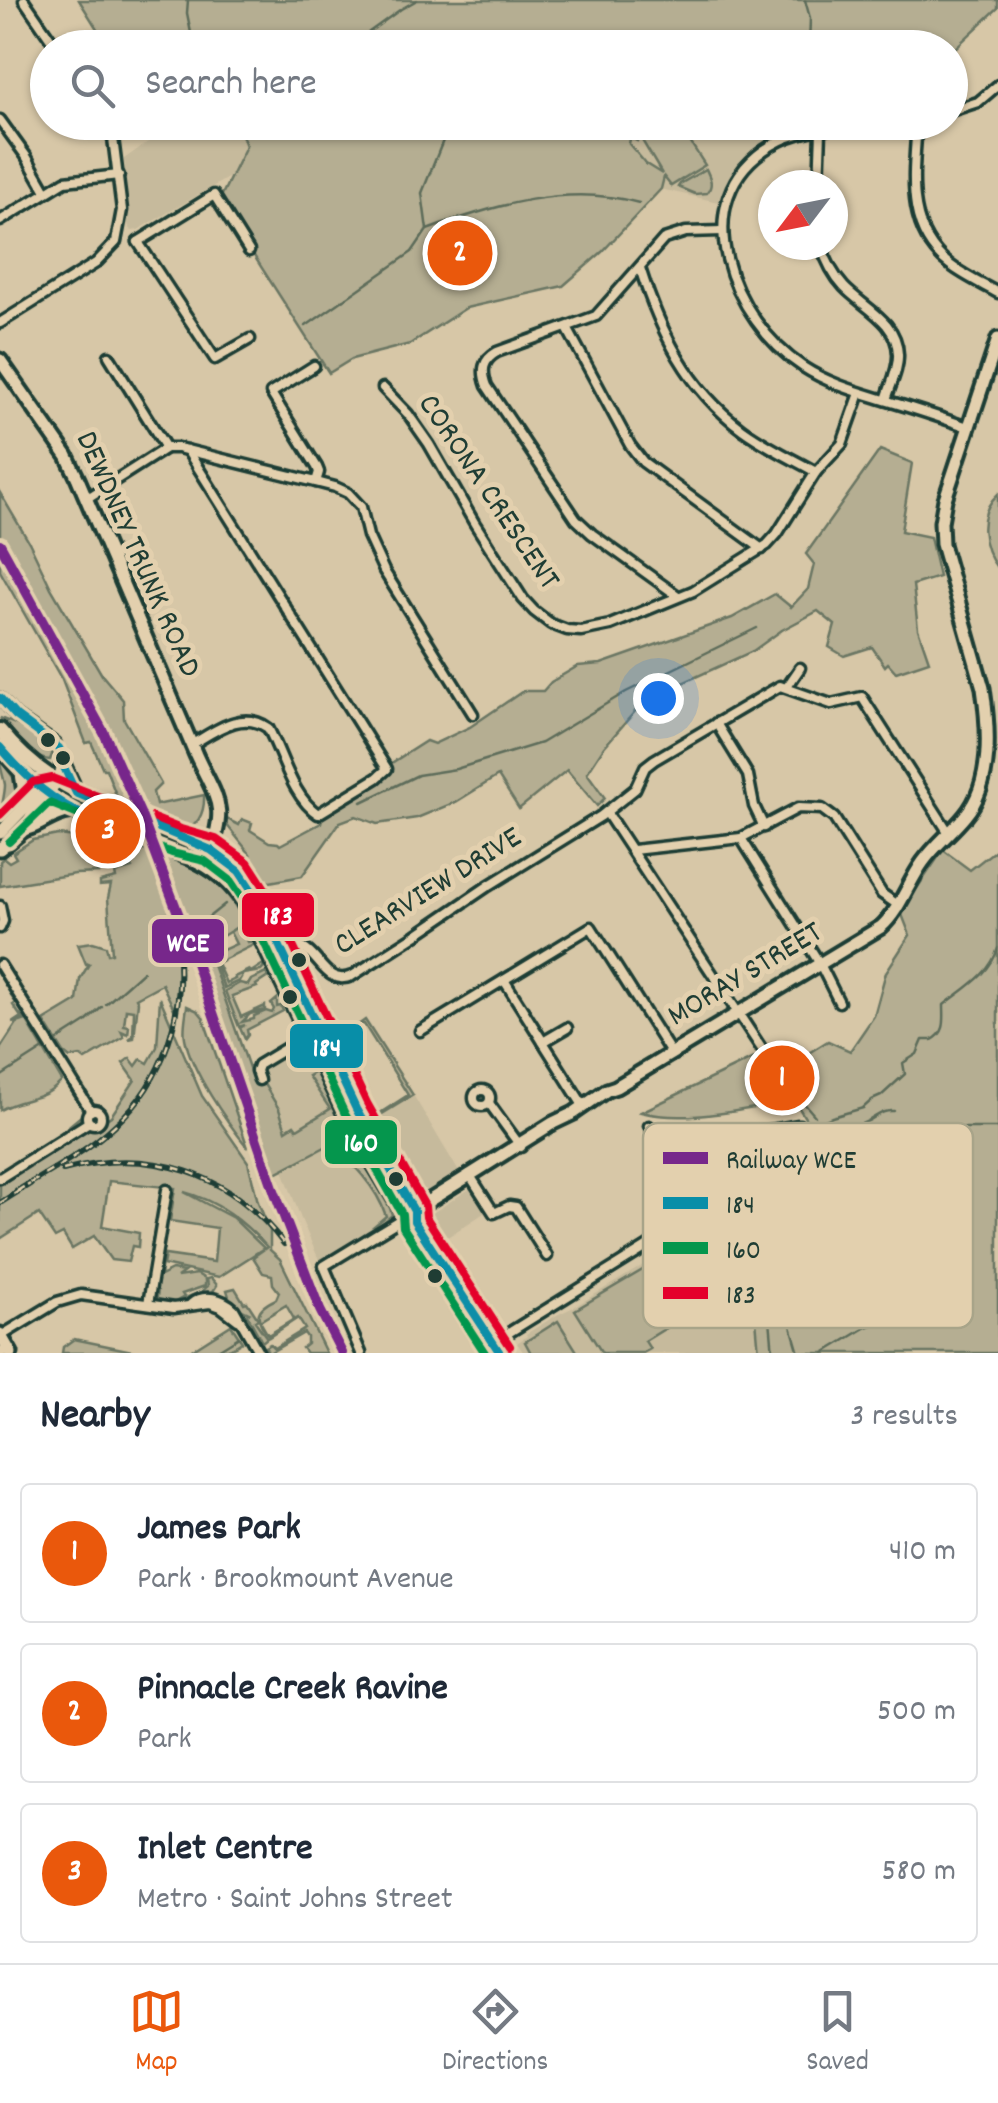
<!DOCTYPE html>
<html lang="en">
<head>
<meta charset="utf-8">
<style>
	:root { --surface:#fff; --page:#f2f2f3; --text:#1f2937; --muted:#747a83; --line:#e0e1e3; --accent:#ea580c }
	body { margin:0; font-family:Dekko,sans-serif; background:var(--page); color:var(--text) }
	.compass { position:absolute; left:758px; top:170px; width:90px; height:90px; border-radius:50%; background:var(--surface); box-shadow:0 2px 8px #0004; rotate:238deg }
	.you { position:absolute; left:658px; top:698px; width:35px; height:35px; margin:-25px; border:8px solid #fff; border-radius:50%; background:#1a73e8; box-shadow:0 0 0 15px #1a73e833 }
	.badge { display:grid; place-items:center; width:65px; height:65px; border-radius:50%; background:var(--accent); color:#fff; font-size:32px; font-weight:700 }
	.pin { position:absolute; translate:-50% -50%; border:5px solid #fff; box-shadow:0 2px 10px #0006 }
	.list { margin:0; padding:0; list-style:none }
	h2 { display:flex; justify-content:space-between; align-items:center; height:130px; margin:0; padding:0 40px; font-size:42px }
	h2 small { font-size:32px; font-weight:400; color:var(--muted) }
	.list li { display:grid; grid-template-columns:65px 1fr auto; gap:30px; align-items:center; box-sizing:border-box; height:140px; margin:0 20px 20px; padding:0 20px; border:2px solid var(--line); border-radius:10px }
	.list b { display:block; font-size:38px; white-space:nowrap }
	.list p { margin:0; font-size:32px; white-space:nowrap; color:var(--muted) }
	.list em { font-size:32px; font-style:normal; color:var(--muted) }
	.icon { flex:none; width:55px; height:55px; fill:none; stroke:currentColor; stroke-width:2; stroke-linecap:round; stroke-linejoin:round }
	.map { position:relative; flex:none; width:998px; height:1353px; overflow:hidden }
	.search { position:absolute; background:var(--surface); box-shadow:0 2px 8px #0004; left:30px; right:30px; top:30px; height:110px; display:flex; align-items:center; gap:25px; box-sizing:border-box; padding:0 35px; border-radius:55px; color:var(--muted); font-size:38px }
	.sheet { height:610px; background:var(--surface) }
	nav { display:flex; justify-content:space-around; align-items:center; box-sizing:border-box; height:140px; border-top:2px solid var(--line); background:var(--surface); font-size:28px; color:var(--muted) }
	nav a { display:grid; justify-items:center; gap:5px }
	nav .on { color:var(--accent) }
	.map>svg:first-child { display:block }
	.built { fill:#c6ba9c }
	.green { fill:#b5ae92; stroke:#6a7663; stroke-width:2.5; fill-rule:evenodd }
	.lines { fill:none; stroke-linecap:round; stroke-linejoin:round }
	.stream { stroke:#5d6c5a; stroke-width:2.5 }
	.street-casing { stroke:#1f3d34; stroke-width:15 }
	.secondary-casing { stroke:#1f3d34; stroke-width:19 }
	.primary-casing { stroke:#1f3d34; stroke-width:20 }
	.street { stroke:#e3d0ae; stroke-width:8 }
	.secondary { stroke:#e3d0ae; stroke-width:11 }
	.primary { stroke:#e3d0ae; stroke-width:12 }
	.rail-casing { stroke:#1f3d34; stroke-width:6 }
	.rail { stroke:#e3d0ae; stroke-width:2.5; stroke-dasharray:8; stroke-linecap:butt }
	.primary-bridge-casing { stroke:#1f3d34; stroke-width:20; stroke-linecap:butt }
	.primary-bridge { stroke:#e3d0ae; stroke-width:12 }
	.bus-1-casing { stroke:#e3d0ae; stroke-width:15 }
	.bus-2-casing { stroke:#e3d0ae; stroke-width:15 }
	.bus-3-casing { stroke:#e3d0ae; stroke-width:15 }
	.bus-1 { stroke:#088ea8; stroke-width:8 }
	.bus-2 { stroke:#05964d; stroke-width:8 }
	.bus-3 { stroke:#e4002b; stroke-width:8 }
	.rail-1-casing { stroke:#e3d0ae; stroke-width:18 }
	.rail-1 { stroke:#77278b; stroke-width:10 }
	.bus-dot { fill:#1f3d34; stroke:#e3d0ae; stroke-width:4 }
	.labels { text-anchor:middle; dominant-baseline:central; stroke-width:10; stroke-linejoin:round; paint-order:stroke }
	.street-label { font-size:32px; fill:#1f3d34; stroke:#e3d0ae }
	.key { fill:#e3d0ae; stroke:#a8a489; stroke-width:2.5 }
	.key-label { font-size:28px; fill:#1f3d34 }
	.line-badge { stroke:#e3d0ae; stroke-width:4 }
	.badge-label { font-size:28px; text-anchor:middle; font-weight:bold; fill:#fff }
</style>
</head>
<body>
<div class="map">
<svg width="998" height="1353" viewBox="0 0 998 1353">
	<rect width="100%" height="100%" fill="#d7c7a7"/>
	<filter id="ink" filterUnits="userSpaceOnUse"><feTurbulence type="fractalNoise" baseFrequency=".01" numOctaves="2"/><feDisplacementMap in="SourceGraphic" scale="20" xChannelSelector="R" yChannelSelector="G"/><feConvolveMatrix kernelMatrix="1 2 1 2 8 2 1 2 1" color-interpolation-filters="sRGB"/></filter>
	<g filter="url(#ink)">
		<g class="built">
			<polygon points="794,122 797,135 781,141 750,163 727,204 660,189 662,175 646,162 542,228 550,123"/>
			<polygon points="166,123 238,123 246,145 231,176 138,230 132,231 126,222 129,212 124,159 152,139 158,126"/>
			<polygon points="303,1047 307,1050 333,1107 297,1130 286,1131 279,1109 264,1084 266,1082 263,1071"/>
			<polygon points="412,1093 459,1172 417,1198 371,1119"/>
			<polygon points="325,1147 335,1150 347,1160 354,1147 392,1215 380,1226 320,1262 301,1219 283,1170"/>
			<polygon points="471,1188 487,1211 446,1238 431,1214"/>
			<polygon points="688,1238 722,1294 754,1297 759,1353 524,1353 517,1343 527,1336 526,1334 557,1315 574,1307"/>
		</g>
		<g class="green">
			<polygon points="79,0 998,0 998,8 951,52 950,48 109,48"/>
			<path d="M238,123H641L632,129L629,144L646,164L662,174L640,137L643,135L641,132L637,141L633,139C638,121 643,123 660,123V125L663,123H678L705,165L671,186L664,177L661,189L602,252L563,286L466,308L410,344L352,359L329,373L219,201L246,146Z"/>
			<path d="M706,169C710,178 714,184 707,193L695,194L678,187L680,184Z"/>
			<polygon points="880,450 912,463 901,531 930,537 939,577 913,585 918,629 929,661 896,672 888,663 885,666 872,647 844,656 829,647 835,625 818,611 782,630 753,651 645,700 604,747 587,773 605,798 597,806 567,770 519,809 498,776 456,802 417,818 377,824 356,816 340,822 302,876 270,882 261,877 250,854 226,824 227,819 239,825 242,819 252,823 250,830 269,842 278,843 280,845 321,823 322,818 390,772 390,764 426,741 434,744 470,727 523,691 543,691 551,682 578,666 601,664 732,618 775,594 791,607 808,589 814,564 806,554"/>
			<path d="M0,493L29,542L51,588L102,675L123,700L124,719L161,784L153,792L156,805L204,795C205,811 198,832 177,829C167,827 155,819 146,815L107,731L0,539Z"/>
			<path d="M998,494V569C981,547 976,514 998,494Z"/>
			<polygon points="0,560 95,731 131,810 120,805 106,769 103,769 91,742 86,743 62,680 0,571"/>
			<path d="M0,718C19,726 43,732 53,752L50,760C29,759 13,733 0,718Z"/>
			<path d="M0,759L20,787V799L0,821C0,809 5,796 5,785C4,777 0,769 0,759Z"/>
			<polygon points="58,835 76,837 90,843 98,873 75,874 0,886 0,861 4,858 9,862 16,858 13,853 33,840"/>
			<path d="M998,848V1353H759L754,1297L733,1307L725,1294H721L645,1341L650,1349L643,1353H602L575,1310L690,1242L687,1229L699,1213L716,1208L730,1193L732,1174L770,1157L774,1140L808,1123L795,1101C747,1108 689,1124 641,1112L762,1054L770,1068L777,1065L781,1070L828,1041L850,1051L874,1016L886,972L910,935L901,912L943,850L970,870Z"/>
			<path d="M144,850L149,852C167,901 188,957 174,1009L162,984L136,998L138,1002L134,1038L129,1039L133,1036L134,1010L126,1009L124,1025L129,1026L128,1034L121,1031L124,1037L85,1060L80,1056L70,1058L64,1053L44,1021L77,1001L80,979L89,964H86L78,944L93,942L106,946L108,954L112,953L108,898L111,885L100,886V882L116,878L115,873L132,868L127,852Z"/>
			<path d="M159,854C211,874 226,883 251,935L246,937L248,942L254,941L255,944L217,963L226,983L235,979L234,977L249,970L251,972L262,965L264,968L261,971L243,974L239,981L224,988L215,963L216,953L236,944L230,932L237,927L221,937L217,936L211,952L212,962L255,1085L264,1084L279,1109L286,1130L294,1125L297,1129L330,1109L308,1076L317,1071L350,1139L390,1208L392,1215L380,1226H374L386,1216C378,1191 351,1155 325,1147L276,1173L277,1185Z"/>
			<polygon points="266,973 268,977 256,985 257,987 232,996 241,1017 265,1006 265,1010 250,1014 242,1022 254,1019 254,1016 266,1011 272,1013 274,1009 271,1004 277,999 277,1007 281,1006 283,1011 247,1030 248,1035 245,1039 240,1028 245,1025 239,1027 225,991 240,983 248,985 251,980"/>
			<path d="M11,996L32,1025H29L62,1081C42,1103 24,1096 0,1110V1049L17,1023L26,1020L21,1013L24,1019L12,1023L21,1017L13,1005L16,1003Z"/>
			<path d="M160,998L202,1096L248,1162L258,1202L270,1231V1250L280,1259L326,1353H306L302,1348L307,1344V1337L304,1333L269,1353L265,1347L270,1344L274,1348L305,1329L298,1318L269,1337C256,1318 252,1310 276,1299L279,1292L273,1284L272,1275L263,1273L253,1257L267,1247C243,1221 218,1201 184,1192L233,1218L264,1248L219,1277L163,1265L165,1255L214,1262L217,1228L170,1221L175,1188L109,1181L102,1226L139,1233L138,1247L132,1246L128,1262L111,1260L94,1236L72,1249L63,1234L55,1238L39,1214L0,1239V1183L82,1115L97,1125L111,1116L135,1080L123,1063L130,1058L136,1066L141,1059L148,1063L157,1047ZM286,1305L294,1319L268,1335L260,1321Z"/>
			<path d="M187,1006L198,1011L203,1017L248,1148C227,1122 191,1071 185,1038C183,1028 186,1016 187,1006Z"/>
			<polygon points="365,1020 413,1095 379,1116 383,1122 375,1126 371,1119 408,1095 364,1024 358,1025"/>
			<path d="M163,1255L160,1276L172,1270L184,1272L177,1277L197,1274L205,1279V1286L182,1294L184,1297L175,1302L201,1292L208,1286L207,1279L211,1278L217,1285L212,1293L230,1300L227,1290L235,1288L244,1303L247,1302L258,1319L255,1321L267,1338L262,1342L247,1314L249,1313L240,1309L245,1320C225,1289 213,1291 181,1302C173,1304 164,1302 157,1302L153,1297H157L158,1290L156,1294H153L160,1259Z"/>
			<polygon points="558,1321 578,1353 531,1353 525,1342"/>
			<path d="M231,1325L242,1342C227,1353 208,1353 187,1353Z"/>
			<polygon points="74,1339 142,1353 62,1353 63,1347"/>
		</g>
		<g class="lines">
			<g class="stream">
				<polyline points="188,0 187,13 194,48"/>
				<polyline points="805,0 810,18 809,48"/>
				<polyline points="347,48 401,9 417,0"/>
				<polyline points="175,125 176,122"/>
				<path d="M427,230C494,205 568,183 639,203"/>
				<polyline points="306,326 412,252 427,230 422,193 444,138 454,122"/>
				<polyline points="362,802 418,775 456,769 541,743 626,692 757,628"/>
				<polyline points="200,924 225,904"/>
				<polyline points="106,1004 143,971"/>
				<polyline points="0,1077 86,1022 102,1007"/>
				<polyline points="803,1102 815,1116"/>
				<path d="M779,1160C790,1155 802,1144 814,1141C831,1137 849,1130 866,1122C877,1117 881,1110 894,1111"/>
				<polyline points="764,1177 747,1186 739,1202 744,1211 748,1235 762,1252 768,1267 773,1294 769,1308 773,1353"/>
				<path d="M745,1215L755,1207L765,1179L783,1147L793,1135L832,1117L863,1108L872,1100L881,1096L905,1074L903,1063L917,1054L923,1040H932C947,1033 944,1019 944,1005C965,988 990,975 998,948"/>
				<polyline points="213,1353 239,1337"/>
				<polyline points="799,1353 789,1319 793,1285 789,1257 793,1231 809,1211 828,1198 890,1171 912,1154 928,1137 946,1128 998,1128"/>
				<polyline points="824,1353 867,1327 965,1289"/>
			</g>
			<g class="street-casing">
				<g id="street">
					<polyline points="24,0 57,48"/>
					<polyline points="950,111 978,102 998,85"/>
					<polyline points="0,120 26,156 46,191"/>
					<path d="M877,122C843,127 802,127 772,145C681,199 733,321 803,367C829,384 859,392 888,401C915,409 942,418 968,427"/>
					<path d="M917,122C914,174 904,228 949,264C964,276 982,284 998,293"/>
					<polyline points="819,185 821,131"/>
					<polyline points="0,221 65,181 119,175"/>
					<polyline points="138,242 215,359 250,339"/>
					<polyline points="138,242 214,195 249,251"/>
					<path d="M821,245C826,261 833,275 844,287C864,308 897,321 898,354C899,369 890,386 886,400"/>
					<path d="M640,268C660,331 688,389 742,429C765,446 791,458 816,472"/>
					<polyline points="0,323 96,263 116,242 122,210 113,138 107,122"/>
					<polyline points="567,328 630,445 643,462 762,549"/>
					<polyline points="109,356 166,448"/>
					<polyline points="314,366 271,393 317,467 319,472 316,482"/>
					<polyline points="383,388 408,414 429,444 475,524 523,599 534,611 551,624 567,630 581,631 610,625 693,591 767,545 777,534 816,472 842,444 860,393"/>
					<path d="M187,450L387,769L377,778L318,814C292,797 283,755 268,728C242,709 215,731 191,745"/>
					<polyline points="86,499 166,448 178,448 316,482 335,487 348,493 361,507 368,536 384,571 473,714"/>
					<path d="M678,596L592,534L576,519L487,386C481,370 483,360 497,352L596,316L664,239L686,232L722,231"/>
					<polyline points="787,687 800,668"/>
					<polyline points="0,698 16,716 56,744 64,759 56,782"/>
					<polyline points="716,723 748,775 754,806 764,827"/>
					<polyline points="606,812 773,1066"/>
					<polyline points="741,838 820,964 839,1002"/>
					<polyline points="633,850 741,838 798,808 822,809 834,818 882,894 898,905"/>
					<polyline points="0,906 3,921 0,928"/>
					<path d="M281,949C318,932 318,990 352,976L416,935L488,886L601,816L635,789L645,767L654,760L780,686L831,704L862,697L949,833"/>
					<polyline points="0,965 91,1111"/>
					<polyline points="504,980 584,1107"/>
					<polyline points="420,1031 591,927 671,1053"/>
					<polyline points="543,1042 567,1028"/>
					<polyline points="259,1080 256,1071 258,1065 298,1041 312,1039"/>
					<circle cx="482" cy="1098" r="8"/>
					<polyline points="489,1103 521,1147"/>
					<circle cx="94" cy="1117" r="7"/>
					<polyline points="649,1126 694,1176"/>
					<polyline points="670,1151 682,1142 701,1141 712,1149"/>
					<polyline points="469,1174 494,1213 509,1206 516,1207 547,1256"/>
					<polyline points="0,1178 89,1122"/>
					<polyline points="148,1304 167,1190"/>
					<path d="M191,1304C204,1293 222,1298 234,1309L259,1353"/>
					<polyline points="1,1336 57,1302 81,1295 174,1308 210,1303 221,1307 238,1320"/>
					<path d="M494,1342L687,1222C707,1196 694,1193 694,1166C718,1135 763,1131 799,1125"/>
					<polyline points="361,1353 324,1266 406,1216"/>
				</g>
			</g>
			<g class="secondary-casing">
				<g id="secondary">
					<path d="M0,360L67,456L78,479L196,755C217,801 228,804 209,856"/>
					<polyline points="0,833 46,786"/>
					<polyline points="0,849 25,829 29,820 56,782"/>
					<path d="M408,1214L553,1123L574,1113L607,1090L616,1087L881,927C900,910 908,883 923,862C935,845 952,832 965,816C993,783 989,729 983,688L942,544L941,522L945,499L998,339"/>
					<polyline points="0,1334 11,1353"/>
					<polyline points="0,1352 1,1353"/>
				</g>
			</g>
			<g class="primary-casing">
				<g id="primary">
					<path d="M0,730C31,768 68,791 113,809"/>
					<path d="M0,747C42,799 61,807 122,831"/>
					<polyline points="63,765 76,793"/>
					<polyline points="22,777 27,807"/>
					<path d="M25,829C42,825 50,814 70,811"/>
					<path d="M168,832C201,844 231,856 251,886L356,1109L414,1211V1221"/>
					<path d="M177,852C205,863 225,875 243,900L350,1124L406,1216L414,1221L500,1353"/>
				</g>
			</g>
			<use href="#street" class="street"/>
			<use href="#secondary" class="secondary"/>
			<use href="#primary" class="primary"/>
			<g class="rail-casing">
				<g id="rail">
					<polyline points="0,552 94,721 134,811 171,903 296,1261 319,1319 336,1353"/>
					<path d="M63,1170C149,1146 230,1172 284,1244"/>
					<path d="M17,1191C50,1171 86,1152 115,1125C165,1080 185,1013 178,947"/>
					<polyline points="0,1203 30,1184"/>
				</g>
			</g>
			<use href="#rail" class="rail"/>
			<g class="primary-bridge-casing">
				<g id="primary-bridge">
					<polyline points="113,809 168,832"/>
					<polyline points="122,831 177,852"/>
				</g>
			</g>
			<use href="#primary-bridge" class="primary-bridge"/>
			<g class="bus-1-casing">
				<g id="bus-1">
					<polyline points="0,698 16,716 59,748 64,759 63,765 76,793 211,850 239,871 257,898 356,1109 414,1211 414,1221 500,1353"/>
					<path d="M0,747C27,779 54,803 93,819"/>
				</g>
			</g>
			<g class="bus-2-casing">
				<polyline id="bus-2" points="9,842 49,803 172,853 205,861 230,880 246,904 345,1114 402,1214 403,1227 485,1353"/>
			</g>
			<g class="bus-3-casing">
				<polyline id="bus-3" points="0,815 33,782 52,778 181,829 216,839 248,862 268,893 367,1103 425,1206 426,1217 510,1346"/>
			</g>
			<use href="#bus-1" class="bus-1"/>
			<use href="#bus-2" class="bus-2"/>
			<use href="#bus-3" class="bus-3"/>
			<g class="rail-1-casing">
				<polyline id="rail-1" points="0,544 104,733 140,813 186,934 275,1193 320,1310 342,1353"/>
			</g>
			<use href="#rail-1" class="rail-1"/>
		</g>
	</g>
	<g class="bus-dot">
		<circle cx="48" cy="740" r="9"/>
		<circle cx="63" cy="758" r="9"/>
		<circle cx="299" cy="960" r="9"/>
		<circle cx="290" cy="997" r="9"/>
		<circle cx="396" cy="1179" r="9"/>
		<circle cx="435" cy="1276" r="9"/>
	</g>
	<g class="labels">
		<g class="street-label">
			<text transform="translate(487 493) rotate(56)">CORONA CRESCENT</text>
			<text transform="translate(136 555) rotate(66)">DEWDNEY TRUNK ROAD</text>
			<text transform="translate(429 893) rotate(-32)">CLEARVIEW DRIVE</text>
			<text transform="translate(746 976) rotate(-31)">MORAY STREET</text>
		</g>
	</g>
	<rect x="643" y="1123" width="330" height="205" rx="15" class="key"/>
	<rect x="663" y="1152" width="45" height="12" fill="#77278b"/>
	<rect x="663" y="1197" width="45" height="12" fill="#088ea8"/>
	<rect x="663" y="1242" width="45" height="12" fill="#05964d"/>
	<rect x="663" y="1287" width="45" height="12" fill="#e4002b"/>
	<g class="key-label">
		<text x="726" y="1168">Railway WCE</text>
		<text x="726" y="1213">184</text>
		<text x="726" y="1258">160</text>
		<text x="726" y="1303">183</text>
	</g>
	<g class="line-badge">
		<rect x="240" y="891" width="76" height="48" rx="10" fill="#e4002b"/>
		<rect x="150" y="917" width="76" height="48" rx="10" fill="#77278b"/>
		<rect x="288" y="1022" width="77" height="48" rx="10" fill="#088ea8"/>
		<rect x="323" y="1118" width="76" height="48" rx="10" fill="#05964d"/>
	</g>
	<g class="badge-label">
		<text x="278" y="924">183</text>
		<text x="188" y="951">WCE</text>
		<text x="327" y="1056">184</text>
		<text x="361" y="1151">160</text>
	</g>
</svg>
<svg class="compass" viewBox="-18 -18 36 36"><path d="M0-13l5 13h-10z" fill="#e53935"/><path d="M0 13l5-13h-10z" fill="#747a83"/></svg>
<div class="you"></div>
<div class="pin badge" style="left:782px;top:1078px">1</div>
<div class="pin badge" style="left:460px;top:253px">2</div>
<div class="pin badge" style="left:108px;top:831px">3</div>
<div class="search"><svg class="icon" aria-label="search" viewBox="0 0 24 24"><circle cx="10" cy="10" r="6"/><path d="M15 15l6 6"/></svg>Search here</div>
</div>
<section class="sheet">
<h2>Nearby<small>3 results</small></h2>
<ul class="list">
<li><span class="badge">1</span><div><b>James Park</b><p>Park · Brookmount Avenue</p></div><em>410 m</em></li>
<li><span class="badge">2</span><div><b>Pinnacle Creek Ravine</b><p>Park</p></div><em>500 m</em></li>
<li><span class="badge">3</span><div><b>Inlet Centre</b><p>Metro · Saint Johns Street</p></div><em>580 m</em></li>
</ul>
</section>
<nav>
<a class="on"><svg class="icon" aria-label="map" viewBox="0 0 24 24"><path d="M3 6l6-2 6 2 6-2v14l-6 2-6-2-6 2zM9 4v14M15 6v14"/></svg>Map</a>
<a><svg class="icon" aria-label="directions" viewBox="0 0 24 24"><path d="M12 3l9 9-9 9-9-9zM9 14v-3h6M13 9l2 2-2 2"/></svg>Directions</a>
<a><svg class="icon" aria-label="saved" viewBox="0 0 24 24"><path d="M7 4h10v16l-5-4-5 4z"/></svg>Saved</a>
</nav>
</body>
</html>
